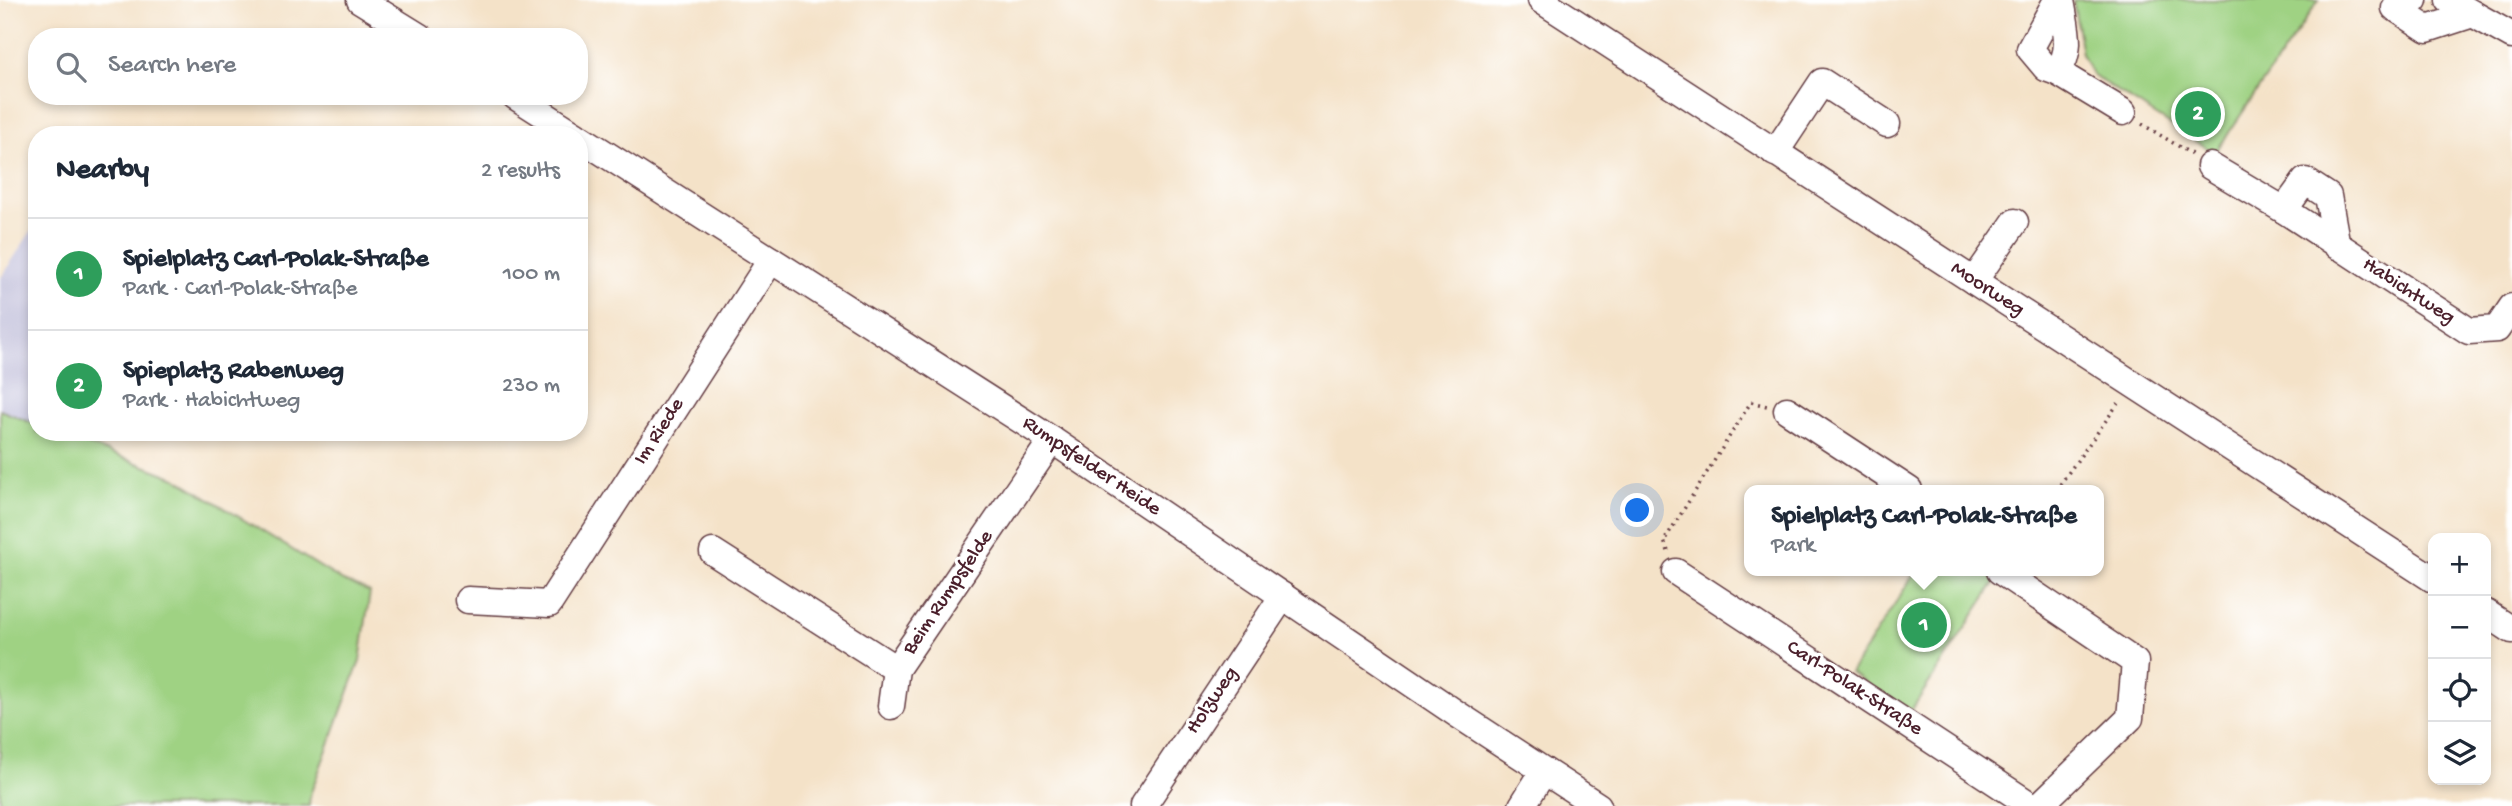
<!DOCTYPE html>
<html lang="en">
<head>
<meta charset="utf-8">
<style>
	:root { --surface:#fff; --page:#f6f6f7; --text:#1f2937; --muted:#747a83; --line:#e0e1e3; --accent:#b45309 }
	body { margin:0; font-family:"Gochi Hand",sans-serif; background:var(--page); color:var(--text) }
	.controls { position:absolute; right:21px; bottom:21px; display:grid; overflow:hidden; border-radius:14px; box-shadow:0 4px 10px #0003 }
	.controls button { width:63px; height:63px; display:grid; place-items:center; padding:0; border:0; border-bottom:2px solid var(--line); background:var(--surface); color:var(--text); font:35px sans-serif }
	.you { position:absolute; left:1638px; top:511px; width:24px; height:24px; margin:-18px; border:5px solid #fff; border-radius:50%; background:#1a73e8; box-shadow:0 0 0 10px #1a73e833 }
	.badge { display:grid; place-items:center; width:46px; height:46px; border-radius:50%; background:var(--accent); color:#fff; font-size:23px; font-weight:700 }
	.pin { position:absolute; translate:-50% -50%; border:4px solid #fff; box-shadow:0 2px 7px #0006 }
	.popup { position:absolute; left:1744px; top:485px; width:360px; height:91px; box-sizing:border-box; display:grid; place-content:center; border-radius:14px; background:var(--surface); filter:drop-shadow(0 2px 5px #0005); font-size:23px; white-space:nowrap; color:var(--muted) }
	.popup b { font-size:26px; color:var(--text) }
	.popup::after { content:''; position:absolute; left:50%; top:100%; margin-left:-14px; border:14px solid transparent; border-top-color:var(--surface) }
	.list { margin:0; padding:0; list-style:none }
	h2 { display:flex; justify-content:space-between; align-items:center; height:91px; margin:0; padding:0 28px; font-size:30px }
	h2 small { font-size:23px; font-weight:400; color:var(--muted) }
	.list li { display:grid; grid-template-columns:46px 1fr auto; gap:21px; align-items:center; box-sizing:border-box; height:112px; padding:0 28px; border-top:2px solid var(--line) }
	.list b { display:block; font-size:26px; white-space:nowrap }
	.list p { margin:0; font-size:23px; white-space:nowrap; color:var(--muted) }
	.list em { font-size:23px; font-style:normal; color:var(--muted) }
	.icon { flex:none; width:38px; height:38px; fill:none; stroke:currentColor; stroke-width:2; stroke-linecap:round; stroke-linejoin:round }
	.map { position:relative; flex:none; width:2512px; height:806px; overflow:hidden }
	.search { position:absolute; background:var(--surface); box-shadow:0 4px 10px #0003; left:28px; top:28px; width:560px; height:77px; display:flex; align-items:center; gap:18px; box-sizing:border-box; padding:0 24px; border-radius:28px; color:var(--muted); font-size:26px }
	.panel { position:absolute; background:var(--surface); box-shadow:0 4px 10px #0003; left:28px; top:126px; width:560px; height:315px; border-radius:28px }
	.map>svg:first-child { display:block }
	.industrial { fill:#c3c1db }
	.green { fill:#9fd283; stroke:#747857; stroke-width:2 }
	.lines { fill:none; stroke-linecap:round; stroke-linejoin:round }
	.minor-casing { stroke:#643c43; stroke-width:29 }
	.path { stroke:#643c43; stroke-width:3.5; stroke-dasharray:2 5; stroke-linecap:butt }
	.minor { stroke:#fff; stroke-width:26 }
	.labels { text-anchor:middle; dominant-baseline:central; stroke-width:6; stroke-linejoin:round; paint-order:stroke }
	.street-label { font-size:21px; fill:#4a1f2b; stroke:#fff }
</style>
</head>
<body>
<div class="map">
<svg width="2512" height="806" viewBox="0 0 2512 806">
	<rect width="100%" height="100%" fill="#fff"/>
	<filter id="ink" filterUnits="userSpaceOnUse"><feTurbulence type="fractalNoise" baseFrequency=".0143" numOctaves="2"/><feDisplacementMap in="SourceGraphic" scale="14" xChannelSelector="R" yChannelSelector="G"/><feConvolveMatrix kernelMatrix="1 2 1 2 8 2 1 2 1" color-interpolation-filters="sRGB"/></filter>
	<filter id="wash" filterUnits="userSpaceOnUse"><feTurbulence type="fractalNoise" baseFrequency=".00686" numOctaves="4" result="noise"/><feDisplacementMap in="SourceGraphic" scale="28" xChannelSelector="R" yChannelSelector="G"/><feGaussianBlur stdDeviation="1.57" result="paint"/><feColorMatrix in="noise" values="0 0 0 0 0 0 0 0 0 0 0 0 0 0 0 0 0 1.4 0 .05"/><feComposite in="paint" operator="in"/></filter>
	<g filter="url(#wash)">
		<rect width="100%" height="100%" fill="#f4e2c8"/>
		<polygon class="industrial" points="37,222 37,425 0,410 0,279"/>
		<g class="green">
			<polygon points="2073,0 2319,0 2215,153 2092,75 2082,54"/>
			<polygon points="0,410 37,425 37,432 55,432 176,478 343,581 370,592 360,661 310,795 309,806 0,806"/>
			<polygon points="1916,571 1987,571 1998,578 1910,712 1850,673"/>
		</g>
	</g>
	<g filter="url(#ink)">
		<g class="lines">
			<g class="minor-casing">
				<g id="minor">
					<polyline points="360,0 420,37"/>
					<polyline points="1541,0 2433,579"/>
					<path d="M2057,0L2030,49L2046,68L2057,72C2074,50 2065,26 2061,0"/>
					<polyline points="2414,0 2395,8 2427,29 2473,14 2449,0"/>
					<polyline points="2473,14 2512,36"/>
					<polyline points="2057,72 2123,112"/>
					<polyline points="515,96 576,135"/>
					<polyline points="579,137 1052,440 1457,714 1598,806"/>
					<polyline points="1775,153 1822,82 1887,124"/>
					<polyline points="2210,166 2284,210"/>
					<polyline points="2337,246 2328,196 2305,181 2284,210 2469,331 2497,329 2512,307"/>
					<polyline points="1974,281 2015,222"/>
					<polyline points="1787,410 1909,490"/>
					<polyline points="713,552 896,669"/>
					<polyline points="2000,571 2135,662 2130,718 2039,806"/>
					<polyline points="1676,572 2032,806"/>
					<polyline points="468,600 549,604 771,260"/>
					<polyline points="2486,613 2512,630"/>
					<polyline points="891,706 896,669 1052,440"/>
					<polyline points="1143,806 1283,596"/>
					<polyline points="1522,806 1544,771"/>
				</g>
			</g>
			<g class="path">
				<polyline points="2142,124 2193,155"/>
				<polyline points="2056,490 2120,401"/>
				<polyline points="1668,551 1664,541 1751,402 1767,406"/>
			</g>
			<use href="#minor" class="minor"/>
		</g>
	</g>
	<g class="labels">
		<g class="street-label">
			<text transform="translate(1987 290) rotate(33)">Moorweg</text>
			<text transform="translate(2408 292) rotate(33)">Habichtweg</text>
			<text transform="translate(660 432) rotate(-57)">Im Riede</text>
			<text transform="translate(1091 467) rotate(34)">Rumpsfelder Heide</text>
			<text transform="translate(949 593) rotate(-56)">Beim Rumpsfelde</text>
			<text transform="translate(1854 689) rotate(33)">Carl-Polak-Straße</text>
			<text transform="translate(1213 701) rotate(-56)">Holzweg</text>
		</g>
	</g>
</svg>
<div class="controls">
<button>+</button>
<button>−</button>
<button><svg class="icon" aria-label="locate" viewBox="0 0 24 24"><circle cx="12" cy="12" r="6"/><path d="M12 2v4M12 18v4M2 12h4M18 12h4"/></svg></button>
<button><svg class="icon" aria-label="layers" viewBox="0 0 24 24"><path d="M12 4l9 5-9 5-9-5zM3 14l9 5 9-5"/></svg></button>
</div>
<div class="you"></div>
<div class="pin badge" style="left:1924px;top:625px;background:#2e9e5b">1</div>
<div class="popup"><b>Spielplatz Carl-Polak-Straße</b>Park</div>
<div class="pin badge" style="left:2198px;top:114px;background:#2e9e5b">2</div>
<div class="search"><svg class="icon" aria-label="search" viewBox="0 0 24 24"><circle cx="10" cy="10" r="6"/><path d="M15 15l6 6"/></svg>Search here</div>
<section class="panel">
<h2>Nearby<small>2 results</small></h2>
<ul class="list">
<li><span class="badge" style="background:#2e9e5b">1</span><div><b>Spielplatz Carl-Polak-Straße</b><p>Park · Carl-Polak-Straße</p></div><em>100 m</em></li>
<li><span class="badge" style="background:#2e9e5b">2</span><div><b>Spieplatz Rabenweg</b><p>Park · Habichtweg</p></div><em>230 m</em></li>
</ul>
</section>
</div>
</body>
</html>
